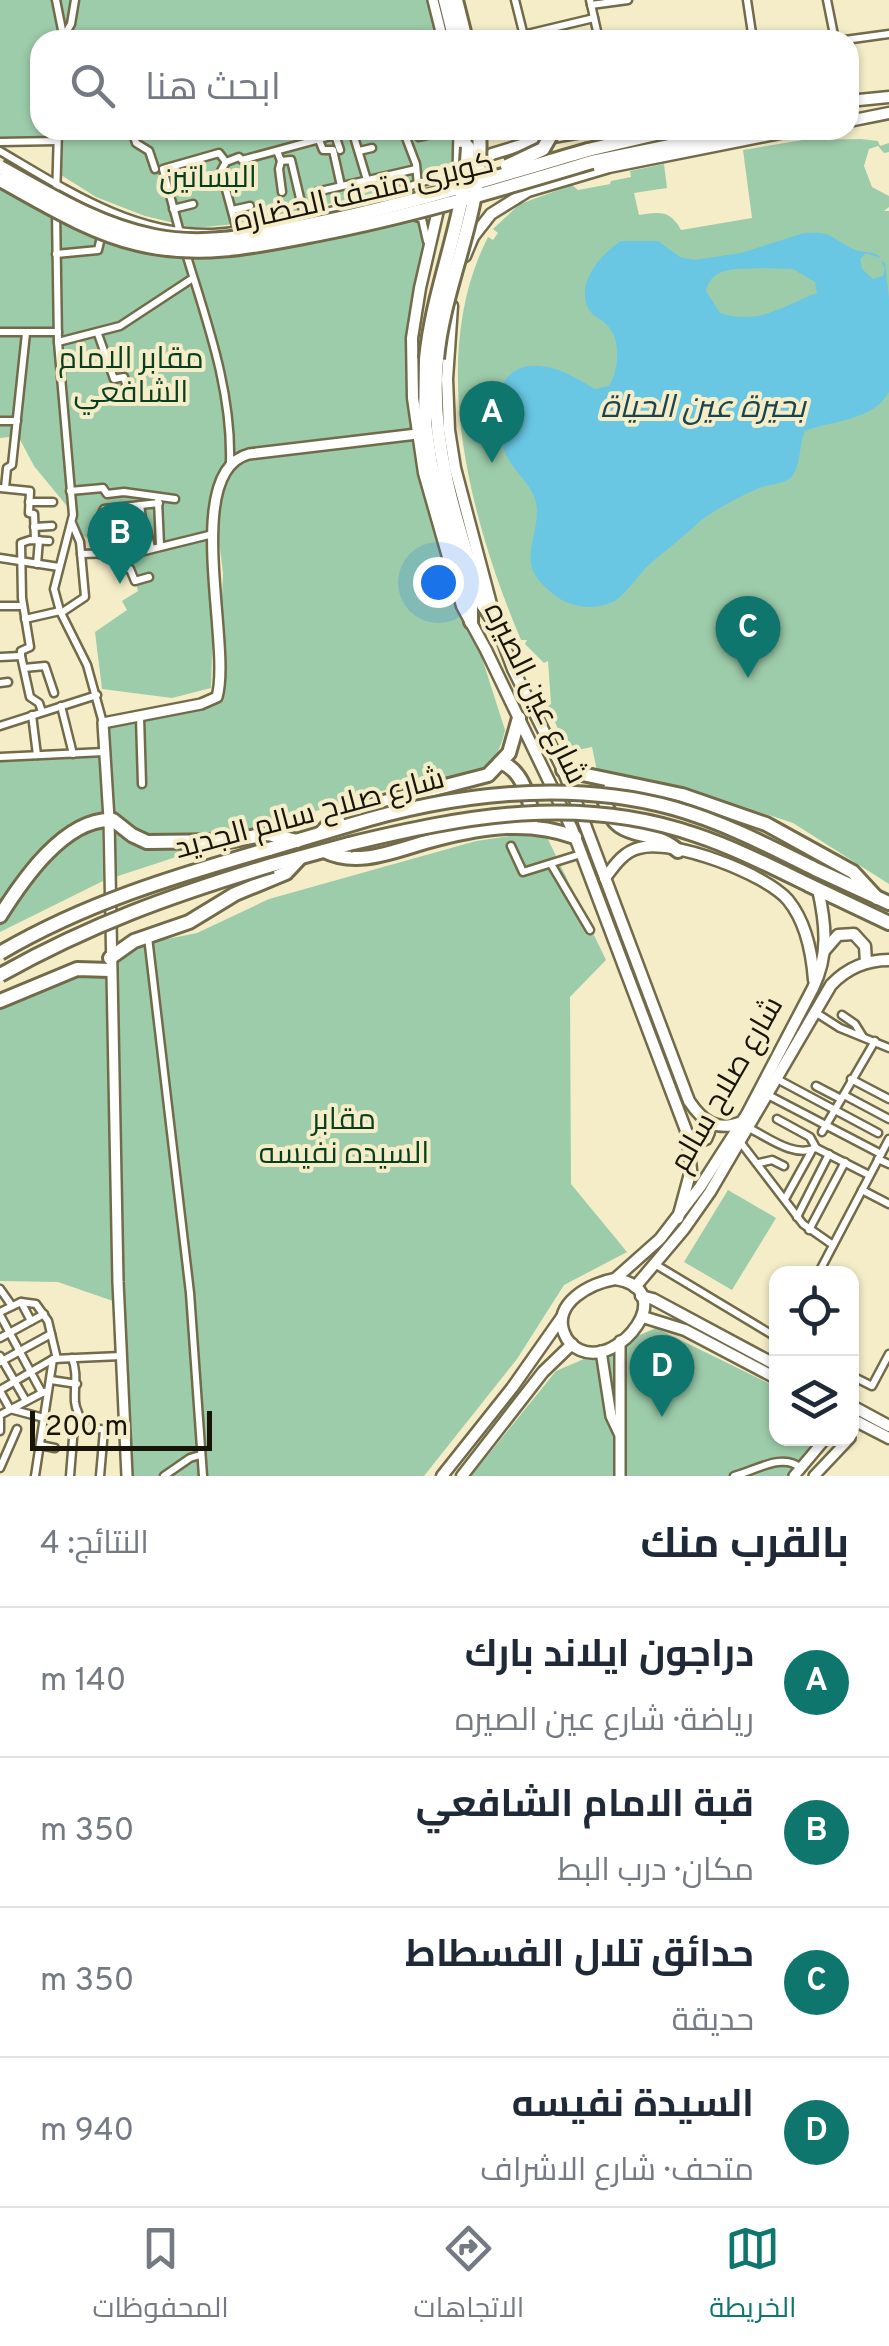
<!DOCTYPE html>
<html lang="ar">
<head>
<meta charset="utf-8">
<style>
	:root { --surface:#fff; --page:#f2f2f3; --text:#1f2937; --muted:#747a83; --line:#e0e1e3; --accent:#0f766e }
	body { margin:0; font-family:Overpass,Cairo,sans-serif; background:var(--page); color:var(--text); direction:rtl }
	.controls { position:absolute; right:30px; bottom:30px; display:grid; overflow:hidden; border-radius:20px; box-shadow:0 2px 8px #0004 }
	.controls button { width:90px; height:90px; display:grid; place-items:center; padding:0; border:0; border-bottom:2px solid var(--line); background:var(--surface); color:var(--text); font:50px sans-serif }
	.scale { position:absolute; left:30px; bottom:25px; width:182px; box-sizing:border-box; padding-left:10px; border:5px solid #181508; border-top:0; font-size:28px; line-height:35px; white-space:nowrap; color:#181508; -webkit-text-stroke:8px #f5edc8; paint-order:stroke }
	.you { position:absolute; left:438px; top:582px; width:35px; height:35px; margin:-25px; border:8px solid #fff; border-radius:50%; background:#1a73e8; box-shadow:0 0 0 15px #1a73e833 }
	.badge { display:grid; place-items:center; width:65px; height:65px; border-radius:50%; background:var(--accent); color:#fff; font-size:32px; font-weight:700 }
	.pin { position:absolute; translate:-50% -82px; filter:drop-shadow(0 2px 5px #0008) }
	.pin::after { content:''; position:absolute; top:52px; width:35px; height:30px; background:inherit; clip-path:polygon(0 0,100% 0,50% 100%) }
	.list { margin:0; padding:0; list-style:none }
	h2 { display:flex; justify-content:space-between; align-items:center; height:130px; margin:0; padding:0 40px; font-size:42px }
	h2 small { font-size:32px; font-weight:400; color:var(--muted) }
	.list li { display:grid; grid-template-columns:65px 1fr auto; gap:30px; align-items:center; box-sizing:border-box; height:150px; padding:0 40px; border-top:2px solid var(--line) }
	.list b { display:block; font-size:38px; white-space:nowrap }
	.list p { margin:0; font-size:32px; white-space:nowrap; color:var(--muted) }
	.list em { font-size:32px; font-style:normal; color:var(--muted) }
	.icon { flex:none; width:55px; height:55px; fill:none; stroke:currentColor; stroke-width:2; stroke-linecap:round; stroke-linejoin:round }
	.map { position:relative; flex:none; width:889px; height:1476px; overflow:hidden; direction:ltr }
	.search { position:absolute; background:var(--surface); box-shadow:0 2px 8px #0004; left:30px; right:30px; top:30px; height:110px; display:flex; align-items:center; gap:25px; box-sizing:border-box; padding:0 35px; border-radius:30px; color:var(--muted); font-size:38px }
	.sheet { height:730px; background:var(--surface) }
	nav { display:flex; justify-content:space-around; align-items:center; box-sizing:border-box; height:140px; border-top:2px solid var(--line); background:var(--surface); font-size:28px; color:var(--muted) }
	nav a { display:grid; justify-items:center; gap:5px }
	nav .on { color:var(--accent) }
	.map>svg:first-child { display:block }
	.green { fill:#9dccaa }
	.water { fill:#69c7e3; fill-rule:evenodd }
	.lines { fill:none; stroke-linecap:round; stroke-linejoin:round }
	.street-casing { stroke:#726b4a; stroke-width:11 }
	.secondary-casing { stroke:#726b4a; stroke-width:14 }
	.primary-casing { stroke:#726b4a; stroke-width:15 }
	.highway-casing { stroke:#726b4a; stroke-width:18 }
	.street { stroke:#fff; stroke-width:6 }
	.secondary { stroke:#fff; stroke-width:9 }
	.primary { stroke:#fff; stroke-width:10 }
	.highway { stroke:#fff; stroke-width:12 }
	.highway-bridge-casing { stroke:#726b4a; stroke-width:18; stroke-linecap:butt }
	.highway-bridge { stroke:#fff; stroke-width:12 }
	.labels { text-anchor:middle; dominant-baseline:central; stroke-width:8; stroke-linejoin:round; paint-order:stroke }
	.park-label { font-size:30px; fill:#073e1f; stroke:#f5edc8 }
	.street-label { font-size:30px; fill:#181508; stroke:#f5edc8 }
	.water-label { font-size:32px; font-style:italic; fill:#194450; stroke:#f5edc8 }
</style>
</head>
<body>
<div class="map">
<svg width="889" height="1476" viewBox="0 0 889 1476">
	<rect width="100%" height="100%" fill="#f5edc8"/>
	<g class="green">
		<polygon points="0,0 430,0 440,40 40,40 40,130 458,130 457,176 235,224 195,228 145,216 96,197 61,175 59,137 0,141"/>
		<path d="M861,139L878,141L880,146L889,143V152L884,153L878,146L869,149L864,166L872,187L889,196V207L884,211H889V884L793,823L690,789L597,771L592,747L568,752L548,706L551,704L548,661L544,663L525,644L527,640H521C471,522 426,358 488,237L493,240L498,233L493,229L520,204L572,185L578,190L610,184L611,181L631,177L630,171L664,164L667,188L634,193L639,215C660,212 670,210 681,230L752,218L743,150L803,140Z"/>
		<path d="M0,184L35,202L51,218L134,250L178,254L370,229L420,218C431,256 410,296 408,335C406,366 411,399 412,430L242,453L226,463L218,478L211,516L214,581L211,688L172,698L102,689L95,632L127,610L122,601L138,591L132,569L82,535L76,517L34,466L18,436L0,438Z"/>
		<path d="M415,437L423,474L505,730C500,753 492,766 469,774L371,793L112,878L110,728L218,697L223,573L216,517L219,491L233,462L242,458Z"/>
		<polygon points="101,756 103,881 0,932 0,757"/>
		<polygon points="544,831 606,960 570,997 571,1184 627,1252 564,1285 517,1359 424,1476 131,1476 112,974 121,957 137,945 197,933 269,899 476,841"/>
		<polygon points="105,968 113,1301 58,1282 0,1281 0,1006"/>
		<polygon points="728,1190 776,1218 732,1290 684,1262"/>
		<polygon points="656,1328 776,1387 776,1438 820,1439 787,1476 471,1476 556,1371"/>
	</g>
	<path class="water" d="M804,233C833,231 831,238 853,249C861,253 870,251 878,255L880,258L866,253L860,259L862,269L873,279L883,276L885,269L881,261L885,263L889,298V392C873,421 833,420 805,431C799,444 801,463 793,475C788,483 774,484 765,486C749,491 712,511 699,522C684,536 669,548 653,561C641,571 633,585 622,595C604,613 571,609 553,594C545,587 537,580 533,571C525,548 541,525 536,503C532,483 512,471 505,452C491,421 491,362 539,366C560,367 577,379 595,389L609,386C619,368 622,339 606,324C600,318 593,317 588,308C576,282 601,254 621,241H658L680,257L694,260L741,253ZM762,268L793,269L815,282L817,293C784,305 759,326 720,313L706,291C712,264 741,270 762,268Z"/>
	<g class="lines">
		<g class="street-casing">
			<g id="street">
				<polyline points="56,0 64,40"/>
				<polyline points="515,0 525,40"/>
				<polyline points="590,0 599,40"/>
				<polyline points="747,0 753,40"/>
				<polyline points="827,0 835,40"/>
				<polyline points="591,5 628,0"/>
				<polyline points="523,35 594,18"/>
				<polyline points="64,36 71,24 75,0"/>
				<polyline points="845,40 889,34"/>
				<polyline points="352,130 367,180"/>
				<polyline points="403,130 416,164 418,186"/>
				<polyline points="133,133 136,143 149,151 155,169"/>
				<polyline points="335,135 340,150"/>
				<polyline points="419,137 451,130"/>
				<polyline points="319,140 323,150 333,150 341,186"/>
				<polyline points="0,142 57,141"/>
				<path d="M0,151C65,189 133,235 212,233C257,231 318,214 362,203C390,196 431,174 457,176"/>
				<polyline points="277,151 281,161 291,160 304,215"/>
				<polyline points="359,151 372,148"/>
				<polyline points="281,161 279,169 282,192"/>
				<polyline points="56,199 58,130"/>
				<polyline points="173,209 193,204"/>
				<polyline points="232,210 250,206"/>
				<polyline points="56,211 58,342 73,515 54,589 60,611 87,665 103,723"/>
				<polyline points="320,212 316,192 416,169"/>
				<polyline points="413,216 422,219 427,241"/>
				<polyline points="179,229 163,169 219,153 226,162"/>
				<polyline points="237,230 221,171 226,162 239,157 242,160 353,130"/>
				<path d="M185,250C206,320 232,389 230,462"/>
				<polyline points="56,254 98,250 101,237"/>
				<polyline points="0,332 58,332"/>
				<polyline points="98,334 114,379 124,377 126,384"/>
				<polyline points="58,342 120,326 193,278"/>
				<polyline points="0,421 17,421"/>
				<polyline points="0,488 30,491 29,513 34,514 35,540"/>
				<polyline points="5,488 7,468 12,465 26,333"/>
				<polyline points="70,491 103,488 107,494 124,492 175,499"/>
				<polyline points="158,501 160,545"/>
				<polyline points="29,502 53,502"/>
				<polyline points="140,505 143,525"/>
				<polyline points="34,527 52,526"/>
				<polyline points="147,530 151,548"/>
				<polyline points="93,535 99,554"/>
				<polyline points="110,538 102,513 104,509 159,503"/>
				<polyline points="118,545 122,556"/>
				<polyline points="81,554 113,553 116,558 213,534"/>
				<polyline points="120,557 124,569 130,569 135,581 149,577"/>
				<polyline points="0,558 59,567"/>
				<polyline points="37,564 39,540"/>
				<polyline points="0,606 23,606"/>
				<polyline points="61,613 85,597 80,542 72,523"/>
				<polyline points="25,619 60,611"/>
				<polyline points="21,656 21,651 30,647 22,598 21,543 30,540 49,541"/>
				<polyline points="21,656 30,697 39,703 42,712"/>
				<polyline points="0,657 21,656"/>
				<polyline points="24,668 45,666 54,693"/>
				<polyline points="0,683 8,682"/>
				<polyline points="61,706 73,754"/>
				<polyline points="32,715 37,755"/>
				<polyline points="140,717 142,784"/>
				<polyline points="0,726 97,695"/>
				<polyline points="0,757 104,752"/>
				<polyline points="511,846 523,872 581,854"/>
				<polyline points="551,864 590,930"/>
				<polyline points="148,937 190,1293 203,1476"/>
				<polyline points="815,1012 840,1028 889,1048"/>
				<polyline points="842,1015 855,1024 863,1037"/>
				<polyline points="777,1079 878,1133"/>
				<polyline points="851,1079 889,1099"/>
				<polyline points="816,1086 841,1099"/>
				<polyline points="768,1095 881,1154"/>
				<polyline points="844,1095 889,1119"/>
				<polyline points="777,1119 810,1137 816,1148 869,1175"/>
				<path d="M749,1128C769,1138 794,1158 816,1148"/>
				<polyline points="822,1132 875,1041"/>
				<polyline points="741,1143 803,1224 833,1245"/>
				<polyline points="878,1159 889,1164"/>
				<polyline points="759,1163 772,1160 784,1166"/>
				<polyline points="862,1190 889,1204"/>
				<polyline points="785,1199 811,1152"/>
				<polyline points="797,1217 829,1154"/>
				<polyline points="809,1230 845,1162"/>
				<polyline points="653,1263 776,1337"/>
				<polyline points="818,1274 889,1139"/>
				<polyline points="0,1289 12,1306"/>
				<polyline points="21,1302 31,1321"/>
				<polyline points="0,1312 21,1302 36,1304 48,1321 57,1359"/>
				<polyline points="0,1315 42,1393"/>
				<polyline points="0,1338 44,1314"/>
				<polyline points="0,1356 26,1401"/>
				<path d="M72,1358C78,1375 74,1385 75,1402C76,1413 82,1415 81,1427"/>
				<polyline points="0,1362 51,1334"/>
				<polyline points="852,1376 872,1386 889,1354"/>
				<polyline points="51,1380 77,1384"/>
				<polyline points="0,1390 53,1359 121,1356"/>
				<polyline points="0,1391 10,1409 74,1426 125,1432"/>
				<polyline points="0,1415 44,1392"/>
				<polyline points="0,1419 0,1431"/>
				<polyline points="40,1445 55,1448"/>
				<polyline points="0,1468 17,1429"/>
				<polyline points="35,1476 53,1359"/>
				<polyline points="70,1476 74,1426"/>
				<polyline points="100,1476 104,1430"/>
				<polyline points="164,1476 190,1458 200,1455"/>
				<path d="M734,1476C755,1471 782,1452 801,1468"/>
			</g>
		</g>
		<g class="secondary-casing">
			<g id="secondary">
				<polyline points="433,0 443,40"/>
				<polyline points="458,176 459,130"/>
				<polyline points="620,1341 620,1476"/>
				<polyline points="601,1351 611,1416 619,1433"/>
				<path d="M127,1476L118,1282L109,819L103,723L201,704L217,697C232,645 181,471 249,454L417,434"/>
				<polyline points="794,1476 826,1438"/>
				<polyline points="814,1476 850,1438"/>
			</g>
		</g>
		<g class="primary-casing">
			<g id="primary">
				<polyline points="849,101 889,97"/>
				<polyline points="849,121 889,113"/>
				<polyline points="506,130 540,138"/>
				<polyline points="593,130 541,139 492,154 468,167 450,185 438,210 420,288 412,338 413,398 424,473 462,606 486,650 572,829 687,1133 691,1170 678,1218"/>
				<polyline points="465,256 473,237 491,214 528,191 609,167 795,130"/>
				<path d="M452,306L447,379L449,430L455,468L496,623L513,669L563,770L584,822L689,1101C703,1122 717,1132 742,1122"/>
				<path d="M605,878C614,866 623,852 639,848C672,838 766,874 788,900C806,922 812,953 814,980"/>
				<polyline points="825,950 838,935 854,934 865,946 866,962"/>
				<polyline points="688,1134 698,1141 706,1139 709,1132 706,1121"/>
				<path d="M615,1279L660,1239L700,1187L747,1114L813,988C829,955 826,925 818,889"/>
				<path d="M615,1279C681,1289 620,1368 580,1350C573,1347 567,1341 564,1333C552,1303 591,1283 615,1279Z"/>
				<path d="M635,1287L684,1229L710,1192L831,985C847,968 865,960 889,960"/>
				<polyline points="641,1296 653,1299 776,1365"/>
				<polyline points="643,1317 685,1330 776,1378"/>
				<polyline points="852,1406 889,1426"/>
				<polyline points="852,1419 889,1438"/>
				<polyline points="442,1476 512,1388 562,1317"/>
				<polyline points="462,1476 543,1372 572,1344"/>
			</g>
		</g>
		<g class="highway-casing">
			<g id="highway">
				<polyline points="445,0 455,40"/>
				<polyline points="456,0 466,40"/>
				<polyline points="468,130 468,147"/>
				<polyline points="789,130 792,131"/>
				<polyline points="588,150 673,130"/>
				<polyline points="592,162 748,130"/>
				<polyline points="426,359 425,423 431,464 471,602 471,622"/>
				<path d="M437,359C429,442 457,526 483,605L496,623"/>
				<path d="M502,763C522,770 533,803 531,823"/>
				<polyline points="563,770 682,795 766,824 853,872 877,898"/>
				<path d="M623,784L611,787L604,798C614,846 651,825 678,851"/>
				<polyline points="321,833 333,820 349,811 488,775 509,753 519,718"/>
				<polyline points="269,849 346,826"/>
				<path d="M324,851C360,869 400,848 437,839C484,827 529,820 575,837"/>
				<polyline points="272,865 349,844"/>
				<polyline points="815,869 889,903"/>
				<polyline points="809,885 889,923"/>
				<path d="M0,916C22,881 65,817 113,820L132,835L147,842L229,841L268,834L297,841"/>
				<polyline points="110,958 134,941 189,922 235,894 286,873 300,858"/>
				<polyline points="0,1001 77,969 110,970"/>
			</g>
		</g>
		<use href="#street" class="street"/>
		<use href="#secondary" class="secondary"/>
		<use href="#primary" class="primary"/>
		<use href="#highway" class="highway"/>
		<g class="highway-bridge-casing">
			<g id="highway-bridge">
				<polyline points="507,166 543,149 554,130"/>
				<path d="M0,167C49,194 98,225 154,236C203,246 249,236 298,227C397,208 492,178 588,150"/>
				<path d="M0,180C44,204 88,232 138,244C200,259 258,246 319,234C412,216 501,189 592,162"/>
				<path d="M426,359C433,286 465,220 468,147"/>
				<path d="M437,359C444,281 485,210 479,130"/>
				<path d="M346,826C449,794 567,779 673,808C723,822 769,846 815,869"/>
				<path d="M349,844C465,816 579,794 696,835C735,848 772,867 809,885"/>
				<path d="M0,953C85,903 175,876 269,849"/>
				<path d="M0,975C91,924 172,895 272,865"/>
			</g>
		</g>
		<use href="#highway-bridge" class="highway-bridge"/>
	</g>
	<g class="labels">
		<g class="park-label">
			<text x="208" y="179">البساتين</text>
			<text x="131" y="360">مقابر الامام<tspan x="131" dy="34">الشافعي</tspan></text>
			<text x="344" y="1121">مقابر<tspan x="344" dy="34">السيده نفيسه</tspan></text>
		</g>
		<g class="street-label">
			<text transform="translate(364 194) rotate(-13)">كوبرى متحف الحضاره</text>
			<text transform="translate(534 694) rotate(64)">شارع عين الصيره</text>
			<text transform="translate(310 815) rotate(-15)">شارع صلاح سالم الجديد</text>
			<text transform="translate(728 1085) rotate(-60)">شارع صلاح سالم</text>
		</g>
		<g class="water-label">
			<text x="703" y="409">بحيرة عين الحياة</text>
		</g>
	</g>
</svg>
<div class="controls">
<button><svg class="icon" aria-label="locate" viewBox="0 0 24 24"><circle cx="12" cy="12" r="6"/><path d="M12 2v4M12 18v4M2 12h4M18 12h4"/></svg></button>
<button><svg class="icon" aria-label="layers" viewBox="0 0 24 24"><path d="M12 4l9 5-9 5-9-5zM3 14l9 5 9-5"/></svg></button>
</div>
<div class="scale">200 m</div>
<div class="you"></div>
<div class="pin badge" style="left:492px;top:463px">A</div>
<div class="pin badge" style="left:120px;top:584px">B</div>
<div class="pin badge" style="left:748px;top:678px">C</div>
<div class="pin badge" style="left:662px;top:1417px">D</div>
<div class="search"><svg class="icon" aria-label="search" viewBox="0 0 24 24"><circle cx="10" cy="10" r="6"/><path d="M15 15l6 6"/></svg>ابحث هنا</div>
</div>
<section class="sheet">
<h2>بالقرب منك<small>النتائج: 4</small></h2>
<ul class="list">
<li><span class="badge">A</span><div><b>دراجون ايلاند بارك</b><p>رياضة · شارع عين الصيره</p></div><em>140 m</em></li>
<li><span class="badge">B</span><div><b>قبة الامام الشافعي</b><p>مكان · درب البط</p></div><em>350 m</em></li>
<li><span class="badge">C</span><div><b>حدائق تلال الفسطاط</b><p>حديقة</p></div><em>350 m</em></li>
<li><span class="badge">D</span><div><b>السيدة نفيسه</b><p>متحف · شارع الاشراف</p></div><em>940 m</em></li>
</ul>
</section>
<nav>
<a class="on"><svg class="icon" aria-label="map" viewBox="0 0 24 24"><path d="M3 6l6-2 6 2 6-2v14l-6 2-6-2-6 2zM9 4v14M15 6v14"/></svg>الخريطة</a>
<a><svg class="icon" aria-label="directions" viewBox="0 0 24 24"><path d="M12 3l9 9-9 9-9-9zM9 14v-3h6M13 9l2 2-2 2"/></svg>الاتجاهات</a>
<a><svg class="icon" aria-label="saved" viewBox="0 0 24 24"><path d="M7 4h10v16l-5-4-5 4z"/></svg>المحفوظات</a>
</nav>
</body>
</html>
